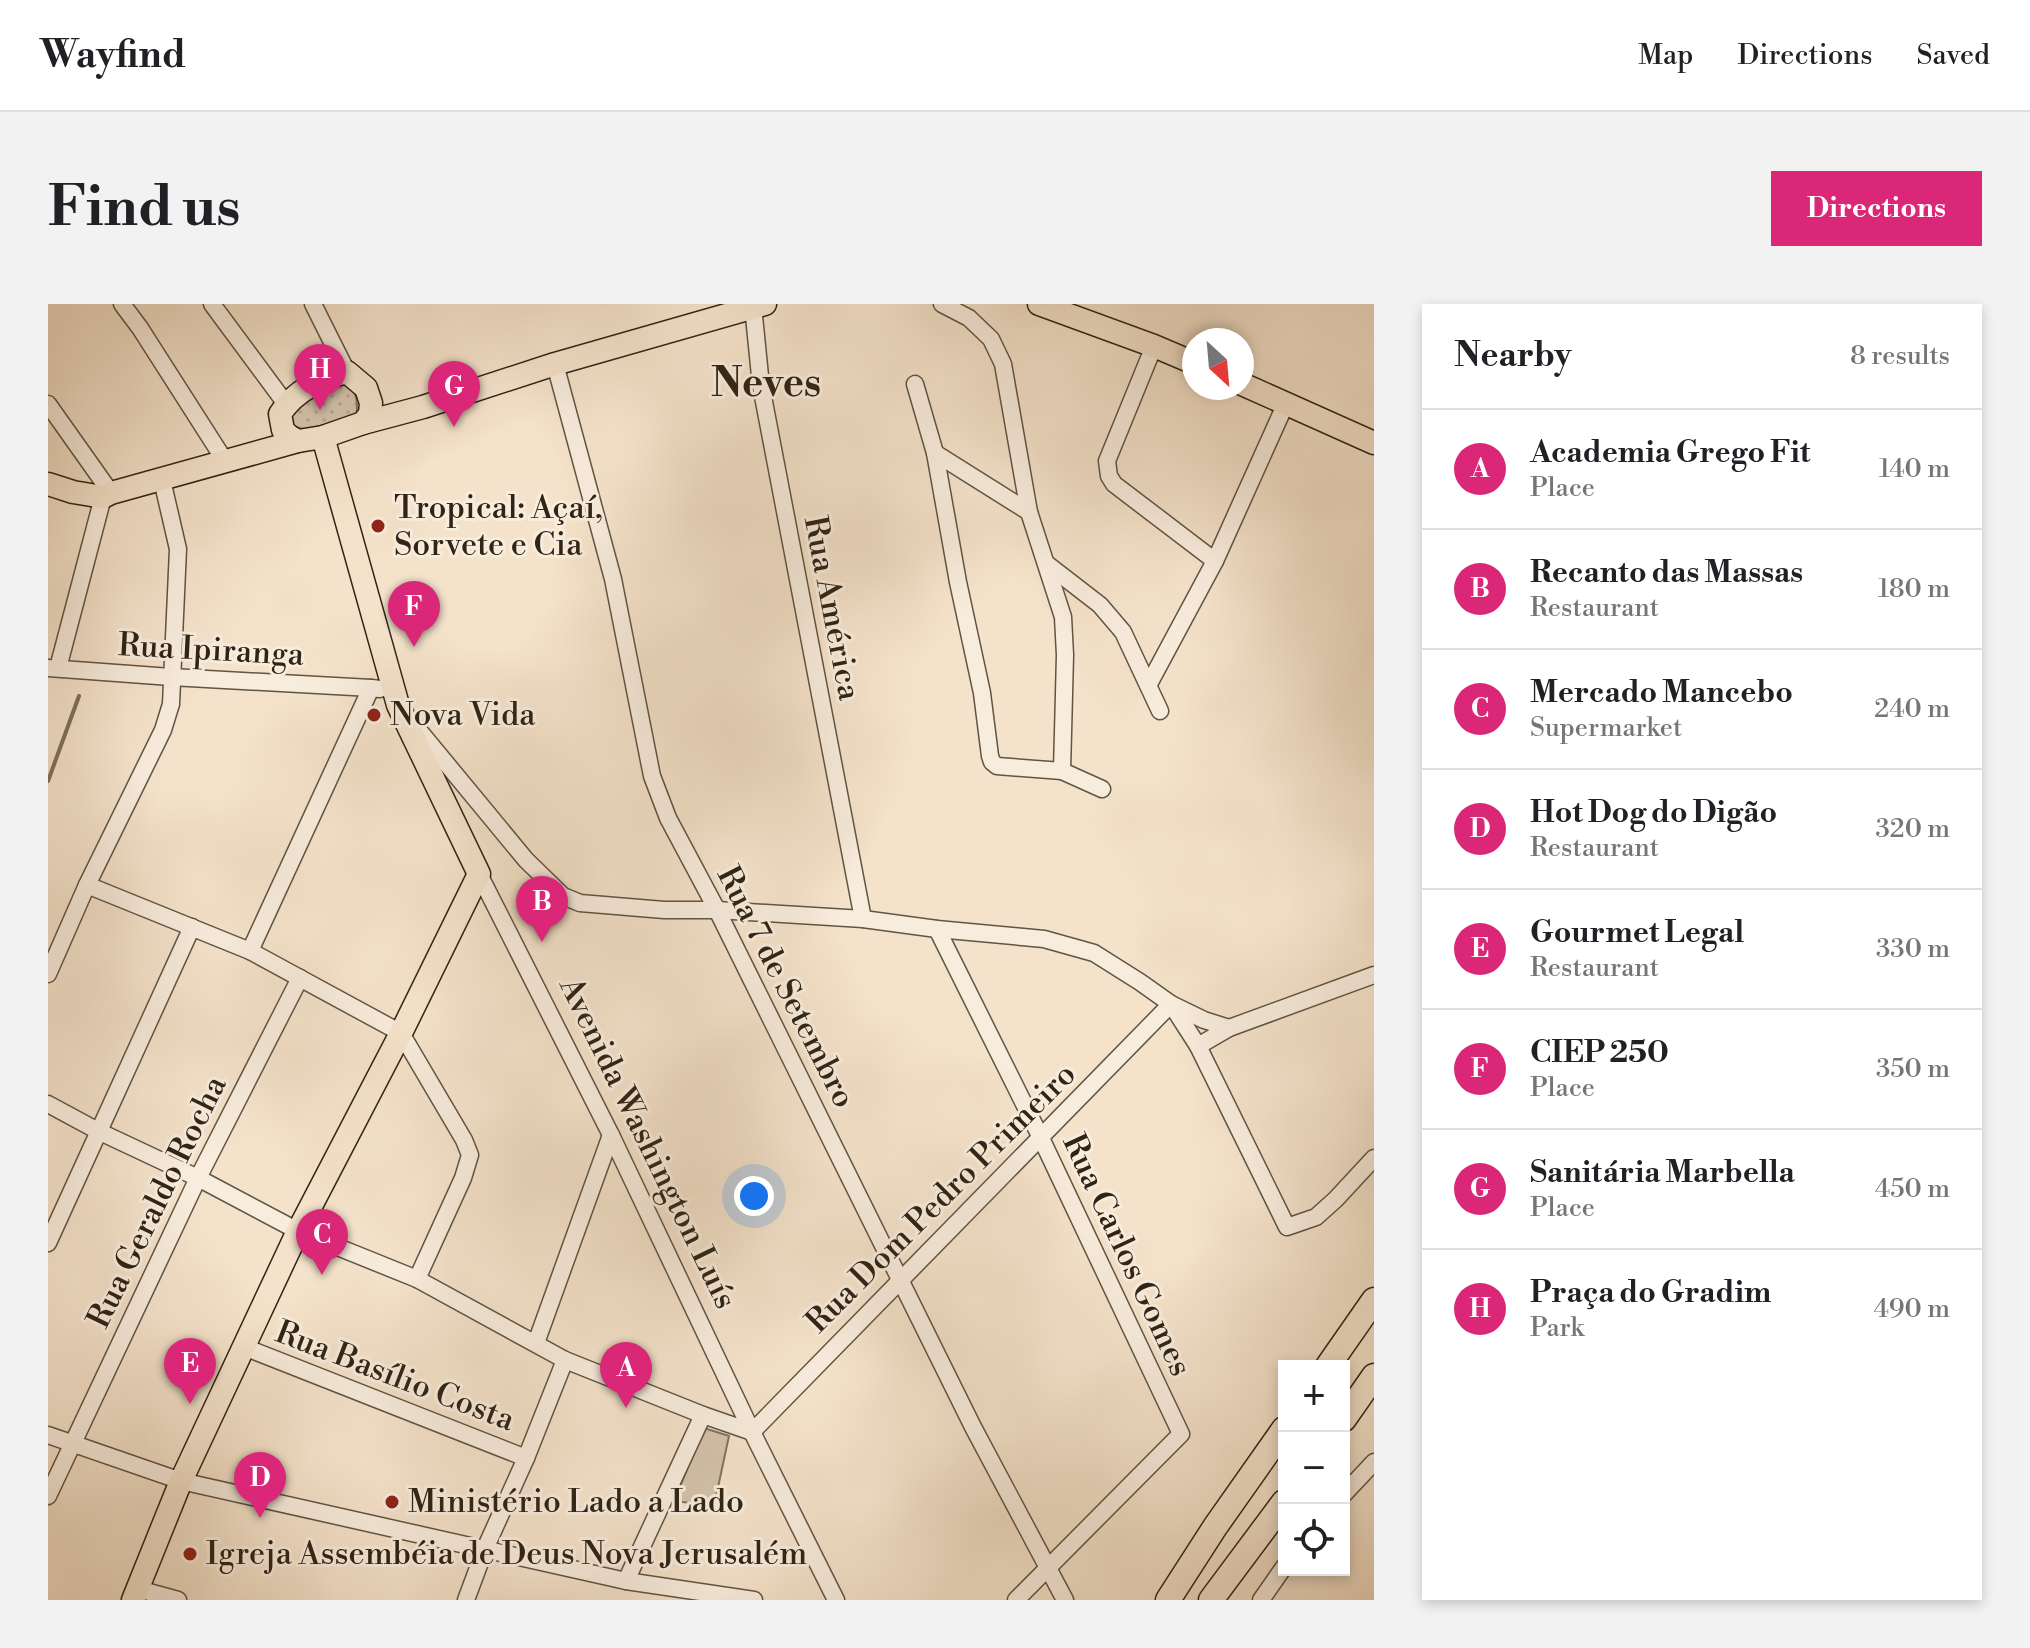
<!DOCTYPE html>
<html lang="en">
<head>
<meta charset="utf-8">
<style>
	:root { --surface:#fff; --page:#f2f2f2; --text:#202124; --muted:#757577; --line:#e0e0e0; --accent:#db2777 }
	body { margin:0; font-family:"Libre Bodoni",serif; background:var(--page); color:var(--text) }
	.controls { position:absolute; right:24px; bottom:24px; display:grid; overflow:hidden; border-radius:0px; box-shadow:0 4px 12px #0003 }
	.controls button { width:72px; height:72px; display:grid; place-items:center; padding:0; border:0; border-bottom:2px solid var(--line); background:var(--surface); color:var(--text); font:40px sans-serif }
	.compass { position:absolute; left:1134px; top:24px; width:72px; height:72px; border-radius:50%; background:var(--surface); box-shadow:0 4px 12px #0003; rotate:154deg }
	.you { position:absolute; left:706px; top:892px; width:28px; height:28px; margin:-20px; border:6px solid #fff; border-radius:50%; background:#1a73e8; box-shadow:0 0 0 12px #1a73e833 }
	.badge { display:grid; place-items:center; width:52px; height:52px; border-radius:50%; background:var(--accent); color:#fff; font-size:26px; font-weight:700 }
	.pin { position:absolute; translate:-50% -66px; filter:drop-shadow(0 2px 4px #0008) }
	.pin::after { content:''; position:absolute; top:42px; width:28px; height:24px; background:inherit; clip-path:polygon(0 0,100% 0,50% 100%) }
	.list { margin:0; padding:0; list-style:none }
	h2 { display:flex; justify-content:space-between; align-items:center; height:104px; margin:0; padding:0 32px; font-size:34px }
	h2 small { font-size:26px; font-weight:400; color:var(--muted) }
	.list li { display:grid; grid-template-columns:52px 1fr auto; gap:24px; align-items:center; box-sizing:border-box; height:120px; padding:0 32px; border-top:2px solid var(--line) }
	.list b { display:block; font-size:30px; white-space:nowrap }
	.list p { margin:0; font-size:26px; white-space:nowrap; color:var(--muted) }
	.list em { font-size:26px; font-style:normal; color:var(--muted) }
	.icon { flex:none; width:44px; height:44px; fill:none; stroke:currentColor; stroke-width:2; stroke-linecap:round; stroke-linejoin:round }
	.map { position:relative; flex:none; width:1326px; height:1296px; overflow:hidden; border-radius:0px }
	header { display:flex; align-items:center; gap:48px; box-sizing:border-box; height:112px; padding:0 40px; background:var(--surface); border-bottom:2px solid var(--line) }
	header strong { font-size:38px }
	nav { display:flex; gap:44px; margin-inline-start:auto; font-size:28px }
	.intro { display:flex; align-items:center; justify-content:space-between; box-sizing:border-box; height:192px; padding:0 48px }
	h1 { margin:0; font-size:56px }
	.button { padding:20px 36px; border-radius:0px; background:var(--accent); color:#fff; font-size:28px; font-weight:700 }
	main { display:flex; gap:48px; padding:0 48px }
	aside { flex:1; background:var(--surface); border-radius:0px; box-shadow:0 4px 12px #0003 }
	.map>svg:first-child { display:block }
	.grass { fill:#d3c2ab; stroke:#817360; stroke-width:2 }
	.park { fill:url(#park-dots); stroke:#817360; stroke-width:2 }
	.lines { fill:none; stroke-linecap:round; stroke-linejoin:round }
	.stream { stroke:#7d6f5c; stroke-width:4 }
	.minor-casing { stroke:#605442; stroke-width:19 }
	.major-casing { stroke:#2f2415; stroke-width:25 }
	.highway-casing { stroke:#2f2415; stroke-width:27 }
	.minor { stroke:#f8ecdd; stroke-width:16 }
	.major { stroke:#f4e2ca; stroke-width:22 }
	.highway { stroke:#f4e2ca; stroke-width:24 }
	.poi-dot { fill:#8f2418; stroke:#f8ecdd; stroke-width:3 }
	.labels { text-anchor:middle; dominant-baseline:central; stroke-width:6; stroke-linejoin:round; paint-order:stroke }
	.poi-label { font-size:32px; fill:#2f2415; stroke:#f8ecdd; text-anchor:start }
	.street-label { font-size:32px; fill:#2f2415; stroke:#f8ecdd }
	.district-label { font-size:40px; font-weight:bold; fill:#2f2415; stroke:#f8ecdd }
</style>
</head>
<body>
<header>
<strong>Wayfind</strong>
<nav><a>Map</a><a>Directions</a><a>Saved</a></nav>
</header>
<div class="intro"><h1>Find us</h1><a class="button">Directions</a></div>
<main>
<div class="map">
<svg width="1326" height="1296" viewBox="0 0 1326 1296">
	<defs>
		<pattern id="park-dots" width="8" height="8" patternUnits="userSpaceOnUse" patternTransform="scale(2)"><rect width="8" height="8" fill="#d3c2ab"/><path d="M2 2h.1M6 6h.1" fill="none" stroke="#b5a792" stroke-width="1.8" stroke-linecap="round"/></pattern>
	</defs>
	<rect width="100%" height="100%" fill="#f4e2ca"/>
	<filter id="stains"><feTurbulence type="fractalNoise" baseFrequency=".0025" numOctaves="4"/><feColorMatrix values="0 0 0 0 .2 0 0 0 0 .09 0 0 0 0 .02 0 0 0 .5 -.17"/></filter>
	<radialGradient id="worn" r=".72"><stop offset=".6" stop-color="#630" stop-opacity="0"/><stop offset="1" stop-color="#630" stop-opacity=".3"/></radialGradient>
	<polygon class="grass" points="656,1124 681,1132 666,1202 626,1197"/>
	<path class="park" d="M295,74C308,88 311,94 308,114L272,126L239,129L244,95Z"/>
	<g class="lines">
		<polyline class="stream" points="0,477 31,392"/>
		<g class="minor-casing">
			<g id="minor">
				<polyline points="74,0 92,24 177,157"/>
				<polyline points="164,0 238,100"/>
				<polyline points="265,0 299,68"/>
				<polyline points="705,2 713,82 815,615"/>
				<polyline points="1106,42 1059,157 1061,172 1066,180 1167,257"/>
				<polyline points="507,60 565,275 604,472 620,514 669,606 925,1123 1017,1296"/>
				<polyline points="867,80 887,149 910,278 934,389 942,452 944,458 949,462 1014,467 1017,351 1015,313 981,208 955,60 943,35 921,14 894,0"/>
				<polyline points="0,100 63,189"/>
				<polyline points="887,149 981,208"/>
				<polyline points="999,260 1052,301 1075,328 1112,407"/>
				<polyline points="0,364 123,373 323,384"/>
				<polyline points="10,364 55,193"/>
				<polyline points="1101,380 1167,257 1238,99"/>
				<polyline points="364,418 478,556 515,592 532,599 616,606 669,606 815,615 889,625 996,635 1046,649 1092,678 1123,700 1150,742 1181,724 1326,671"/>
				<polyline points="1014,467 1054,485"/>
				<polyline points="431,570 563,831 704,1128 788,1296"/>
				<polyline points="39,581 202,647 353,729 416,836 422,851 415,874 369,975"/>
				<polyline points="889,625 993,834 1133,1130 968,1296"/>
				<polyline points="202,647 323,384 332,385"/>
				<polyline points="0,670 39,581 115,426 123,400 130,245 114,176"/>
				<polyline points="1150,742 1239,923 1268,913 1288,895 1326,854"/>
				<polyline points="0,800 50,827 150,874 250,927 369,975 517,1056 655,1111 704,1128 1123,700 1156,716 1181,724"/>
				<polyline points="0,939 144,623"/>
				<polyline points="488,1039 563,831"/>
				<polyline points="196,1043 478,1154"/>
				<polyline points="0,1131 133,1177 578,1277 706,1296"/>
				<polyline points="1296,1190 1326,1158"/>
				<polyline points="0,1192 150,874 252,674"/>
				<polyline points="578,1277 655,1111"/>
				<polyline points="90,1285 130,1296"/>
				<polyline points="418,1296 437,1245 478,1154 517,1056"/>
				<polyline points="1213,1296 1236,1263"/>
			</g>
		</g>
		<g class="major-casing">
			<g id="major">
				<polyline points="991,0 1106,42 1146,59"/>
				<path d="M299,68L318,84L323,99L322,110L315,119L275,133L250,137L241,132L235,126L232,110C247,86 273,75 299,68Z"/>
				<polyline points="1194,80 1326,139"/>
				<polyline points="315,119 375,103 507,60 717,0"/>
				<polyline points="0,180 25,188 55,193 63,189 250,137"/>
				<polyline points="85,1296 133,1177 250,927 353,729 431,570 350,401 275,133"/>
			</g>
		</g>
		<g class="highway-casing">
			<g id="highway">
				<polyline points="1280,1062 1326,996"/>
				<polyline points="1296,1115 1326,1072"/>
				<polyline points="1120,1296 1167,1223 1236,1125"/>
				<polyline points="1163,1296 1236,1198"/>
			</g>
		</g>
		<use href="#minor" class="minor"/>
		<use href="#major" class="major"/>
		<use href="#highway" class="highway"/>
	</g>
	<g class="poi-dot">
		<circle cx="330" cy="222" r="8"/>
		<circle cx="326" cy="411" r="8"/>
		<circle cx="344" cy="1198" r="8"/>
		<circle cx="142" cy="1250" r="8"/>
	</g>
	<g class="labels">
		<g class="poi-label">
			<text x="346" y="204">Tropical: Açaí,<tspan x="346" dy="37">Sorvete e Cia</tspan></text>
			<text x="342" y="411">Nova Vida</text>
			<text x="360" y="1198">Ministério Lado a Lado</text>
			<text x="158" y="1250">Igreja Assembéia de Deus Nova Jerusalém</text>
		</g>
		<g class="street-label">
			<text transform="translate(784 304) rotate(79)">Rua América</text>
			<text transform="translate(163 346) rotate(3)">Rua Ipiranga</text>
			<text transform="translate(738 683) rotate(63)">Rua 7 de Setembro</text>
			<text transform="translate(600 839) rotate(64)">Avenida Washington Luís</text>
			<text transform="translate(893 894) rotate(-45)">Rua Dom Pedro Primeiro</text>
			<text transform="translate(109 898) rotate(-64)">Rua Geraldo Rocha</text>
			<text transform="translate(1079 951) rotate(65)">Rua Carlos Gomes</text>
			<text transform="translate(347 1072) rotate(21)">Rua Basílio Costa</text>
		</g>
		<g class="district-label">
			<text x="718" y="80">Neves</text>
		</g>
	</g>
	<rect width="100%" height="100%" filter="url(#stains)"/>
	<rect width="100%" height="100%" fill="url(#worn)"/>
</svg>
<div class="controls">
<button>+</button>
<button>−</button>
<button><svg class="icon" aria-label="locate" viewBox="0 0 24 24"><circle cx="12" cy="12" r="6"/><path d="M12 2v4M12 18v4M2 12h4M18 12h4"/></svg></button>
</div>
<svg class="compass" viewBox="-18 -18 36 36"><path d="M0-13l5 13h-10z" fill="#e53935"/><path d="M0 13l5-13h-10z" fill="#757577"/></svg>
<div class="you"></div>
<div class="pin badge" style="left:578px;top:1104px">A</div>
<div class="pin badge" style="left:494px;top:638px">B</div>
<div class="pin badge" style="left:274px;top:971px">C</div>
<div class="pin badge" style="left:212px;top:1214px">D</div>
<div class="pin badge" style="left:142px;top:1100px">E</div>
<div class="pin badge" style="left:366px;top:343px">F</div>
<div class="pin badge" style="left:406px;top:123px">G</div>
<div class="pin badge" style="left:272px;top:106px">H</div>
</div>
<aside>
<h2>Nearby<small>8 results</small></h2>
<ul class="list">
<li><span class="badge">A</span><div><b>Academia Grego Fit</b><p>Place</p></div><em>140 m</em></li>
<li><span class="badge">B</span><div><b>Recanto das Massas</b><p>Restaurant</p></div><em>180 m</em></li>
<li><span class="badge">C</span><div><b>Mercado Mancebo</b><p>Supermarket</p></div><em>240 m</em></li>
<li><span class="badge">D</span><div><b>Hot Dog do Digão</b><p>Restaurant</p></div><em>320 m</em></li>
<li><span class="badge">E</span><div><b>Gourmet Legal</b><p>Restaurant</p></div><em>330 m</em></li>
<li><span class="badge">F</span><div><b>CIEP 250</b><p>Place</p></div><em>350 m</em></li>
<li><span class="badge">G</span><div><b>Sanitária Marbella</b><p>Place</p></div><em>450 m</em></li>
<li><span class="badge">H</span><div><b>Praça do Gradim</b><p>Park</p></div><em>490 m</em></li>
</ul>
</aside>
</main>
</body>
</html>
